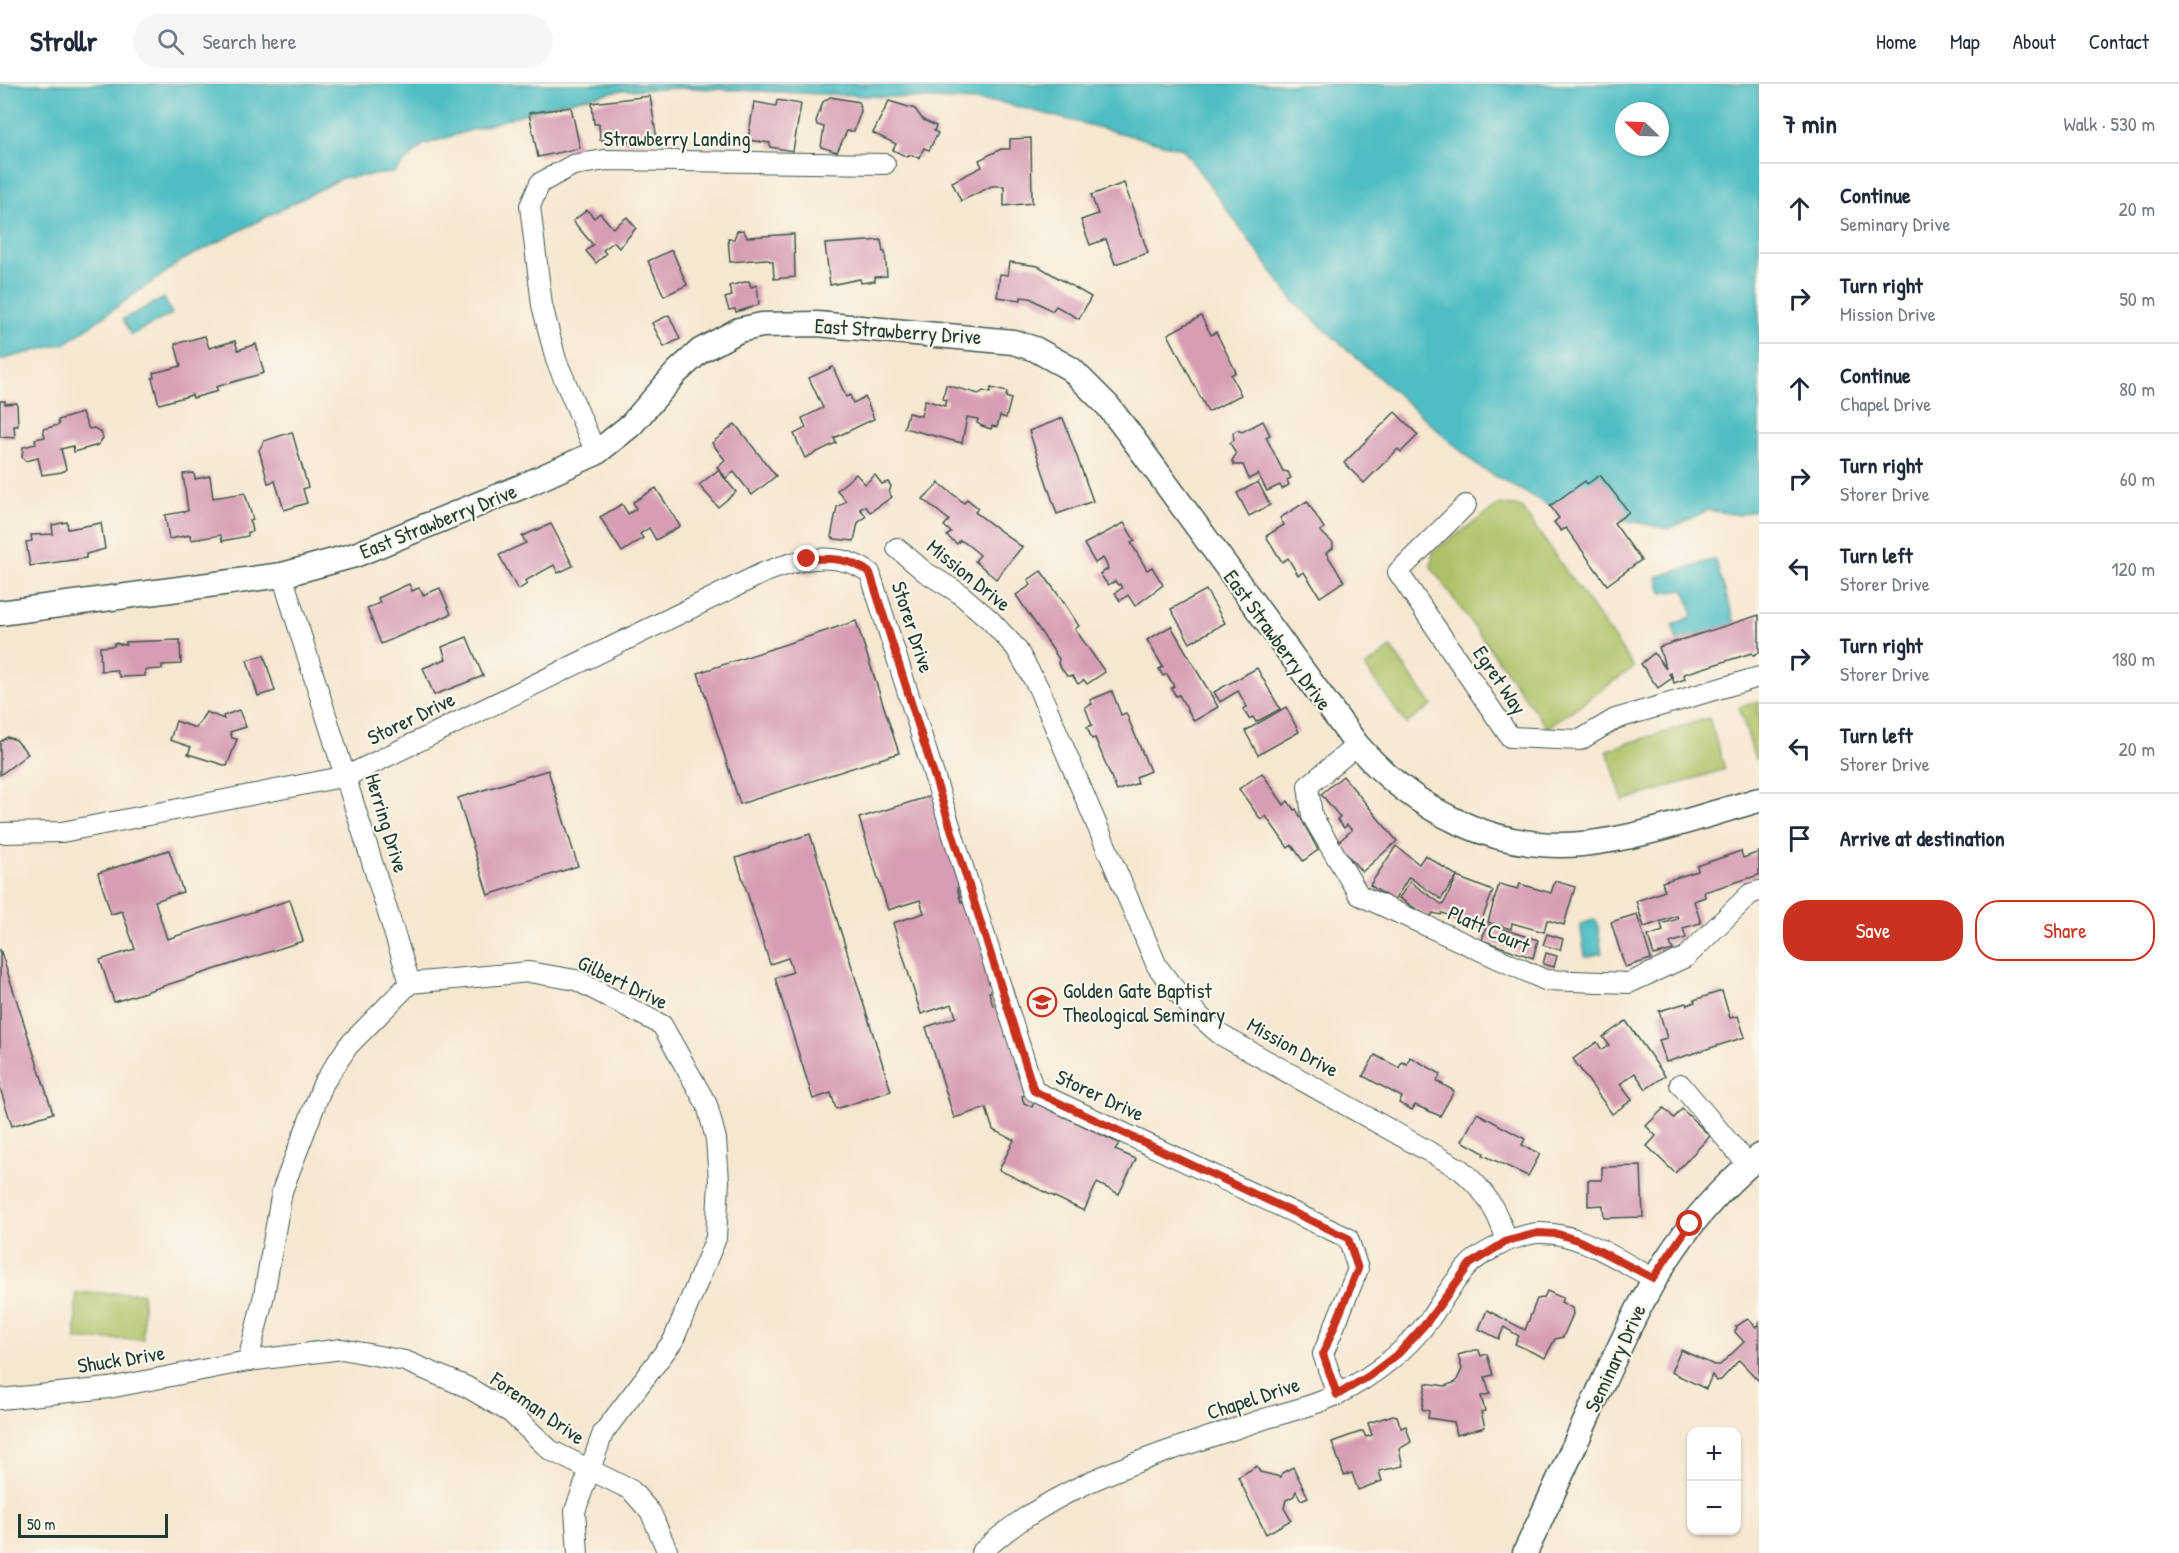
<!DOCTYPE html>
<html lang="en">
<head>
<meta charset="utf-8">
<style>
	:root { --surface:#fff; --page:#f6f6f7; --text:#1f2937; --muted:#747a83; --line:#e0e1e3; --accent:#c8321e }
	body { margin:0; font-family:"Patrick Hand",sans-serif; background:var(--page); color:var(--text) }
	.controls { position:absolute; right:18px; bottom:18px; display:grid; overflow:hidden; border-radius:12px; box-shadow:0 2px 4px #0004 }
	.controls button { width:54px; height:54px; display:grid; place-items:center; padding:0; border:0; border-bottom:2px solid var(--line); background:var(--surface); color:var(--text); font:30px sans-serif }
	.compass { position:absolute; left:1615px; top:18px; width:54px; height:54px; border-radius:50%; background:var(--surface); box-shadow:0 2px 4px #0004; rotate:293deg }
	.scale { position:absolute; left:18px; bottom:15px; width:150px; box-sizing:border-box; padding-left:6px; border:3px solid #1f3d34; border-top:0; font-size:16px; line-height:21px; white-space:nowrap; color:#1f3d34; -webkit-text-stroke:4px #fbf7ec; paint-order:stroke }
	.stop { position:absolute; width:18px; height:18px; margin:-14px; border:4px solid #c8321e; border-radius:50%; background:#fff }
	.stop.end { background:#c8321e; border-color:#fff; box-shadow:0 2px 6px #0008 }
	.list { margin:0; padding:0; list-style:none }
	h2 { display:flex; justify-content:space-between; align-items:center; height:78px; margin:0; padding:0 24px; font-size:26px }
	h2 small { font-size:20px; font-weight:400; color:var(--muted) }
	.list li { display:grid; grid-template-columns:39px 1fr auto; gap:18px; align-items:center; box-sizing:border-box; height:90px; padding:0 24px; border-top:2px solid var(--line) }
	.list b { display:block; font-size:22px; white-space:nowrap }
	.list p { margin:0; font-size:20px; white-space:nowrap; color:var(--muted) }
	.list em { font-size:20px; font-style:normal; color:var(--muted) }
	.actions { display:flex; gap:12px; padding:18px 24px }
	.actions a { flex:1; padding:14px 0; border:2px solid var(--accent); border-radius:24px; text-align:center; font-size:21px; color:var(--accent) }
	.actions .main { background:var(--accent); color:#fff }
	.icon { flex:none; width:33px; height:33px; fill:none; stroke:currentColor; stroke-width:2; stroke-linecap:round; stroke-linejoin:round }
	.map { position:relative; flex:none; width:1759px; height:1469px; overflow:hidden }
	header { display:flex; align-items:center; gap:36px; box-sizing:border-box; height:84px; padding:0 30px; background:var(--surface); border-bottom:2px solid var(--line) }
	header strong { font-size:28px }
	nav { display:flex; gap:33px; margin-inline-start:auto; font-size:21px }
	.search { width:420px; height:54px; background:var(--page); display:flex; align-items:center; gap:15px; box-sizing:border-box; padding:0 21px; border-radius:33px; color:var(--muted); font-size:22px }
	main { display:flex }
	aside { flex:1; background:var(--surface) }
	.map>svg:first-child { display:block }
	.green { fill:#adc267; stroke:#66804e; stroke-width:1.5 }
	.water { fill:#4fbec4; stroke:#377e7c; stroke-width:1.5; fill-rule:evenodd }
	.building { fill:#d79db4 }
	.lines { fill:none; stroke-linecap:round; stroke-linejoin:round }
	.minor-casing { stroke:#3f564c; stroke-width:22 }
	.tertiary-casing { stroke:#3f564c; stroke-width:27 }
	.minor { stroke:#fff; stroke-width:20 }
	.tertiary { stroke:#fff; stroke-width:24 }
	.route { stroke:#c8321e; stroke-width:8 }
	.labels { text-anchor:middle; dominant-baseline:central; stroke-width:4.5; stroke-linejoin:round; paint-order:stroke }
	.street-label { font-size:21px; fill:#1f3d34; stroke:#fbf7ec }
	.poi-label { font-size:21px; fill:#1f3d34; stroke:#fbf7ec; text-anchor:start }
</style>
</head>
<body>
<header>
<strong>Strollr</strong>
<div class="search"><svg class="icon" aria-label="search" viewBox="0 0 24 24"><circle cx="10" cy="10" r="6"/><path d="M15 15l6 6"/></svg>Search here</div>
<nav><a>Home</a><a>Map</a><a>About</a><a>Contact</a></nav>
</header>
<main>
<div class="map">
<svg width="1759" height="1469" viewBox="0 0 1759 1469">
	<rect width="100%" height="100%" fill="#fbf7ec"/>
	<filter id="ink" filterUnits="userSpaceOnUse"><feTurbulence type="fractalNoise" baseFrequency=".0167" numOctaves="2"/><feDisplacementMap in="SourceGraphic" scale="12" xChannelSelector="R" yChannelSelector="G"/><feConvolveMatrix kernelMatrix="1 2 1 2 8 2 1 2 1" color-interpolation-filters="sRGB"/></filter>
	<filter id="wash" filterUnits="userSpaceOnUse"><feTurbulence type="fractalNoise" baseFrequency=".008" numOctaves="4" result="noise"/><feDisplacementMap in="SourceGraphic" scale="24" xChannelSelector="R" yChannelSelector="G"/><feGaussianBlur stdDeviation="1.35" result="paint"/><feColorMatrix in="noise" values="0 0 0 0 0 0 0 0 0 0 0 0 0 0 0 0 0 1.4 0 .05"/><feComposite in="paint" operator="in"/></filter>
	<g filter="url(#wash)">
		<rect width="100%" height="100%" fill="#f6e7d1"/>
		<g class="green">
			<polygon points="1500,420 1521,423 1634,583 1547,644 1431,483 1433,468"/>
			<polygon points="1391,564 1432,621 1406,640 1365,583"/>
			<polygon points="1759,617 1759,674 1755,675 1739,623"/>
			<polygon points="1709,634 1725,685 1623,717 1607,666"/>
			<polygon points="76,1209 143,1209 143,1255 76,1256"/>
		</g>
		<g class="water">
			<path d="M0,0H1759V425L1739,431L1708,426L1669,445L1546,420L1479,383L1294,218L1183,65L999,18L690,4L622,6L556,20L423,61L393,89L342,94L183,176L66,259L0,276ZM1624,27H1660V63H1624Z"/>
			<polygon points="164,214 172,230 131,251 123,235"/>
			<polygon points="1715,475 1735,539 1677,557 1672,541 1693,532 1685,506 1662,509 1657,493"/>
			<polygon points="1594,836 1597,837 1602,869 1587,873 1585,872 1580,840"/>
		</g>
		<g id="blocks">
			<g class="building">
				<polygon points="650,12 657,55 617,59 616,55 600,56 599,40 594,40 592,19"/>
				<polygon points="830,13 859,18 861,27 854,47 847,47 837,68 821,63 824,43 817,41 816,37 823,18"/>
				<polygon points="777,16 801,20 793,67 770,63 770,59 748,56 754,18 776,22"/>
				<polygon points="889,17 915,25 923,36 936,42 934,47 938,49 929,66 924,64 919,74 911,71 907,73 893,66 896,60 873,49"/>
				<polygon points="571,23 580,64 538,73 529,29"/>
				<polygon points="1031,54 1032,119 1004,122 1004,102 992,102 961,117 952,98 982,83 979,76 1001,65 1010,65 1010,55"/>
				<polygon points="1124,99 1148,169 1115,180 1106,155 1090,161 1081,136 1098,130 1091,111"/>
				<polygon points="587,126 594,134 600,129 613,144 627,133 636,144 619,164 614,158 603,166 606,170 596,179 586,167 593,161 573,137"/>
				<polygon points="743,146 747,153 794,150 795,193 774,195 773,178 765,175 730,178 728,155 734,155 737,147"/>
				<polygon points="881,156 883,168 885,168 887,192 875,193 875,197 861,199 860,195 830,201 825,160"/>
				<polygon points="672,166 687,201 664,212 648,177"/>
				<polygon points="1010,178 1038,182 1091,213 1079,235 1056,222 1052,227 1030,214 1021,213 1021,216 997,213 1000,190 1008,191"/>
				<polygon points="749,197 751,203 757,201 759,221 736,228 735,225 729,226 725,214 732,212 729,202"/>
				<polygon points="669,231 680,255 664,263 652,239"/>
				<polygon points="1201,232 1211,251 1216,248 1236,288 1231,291 1241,311 1208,328 1168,250"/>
				<polygon points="205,252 209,264 235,257 238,266 256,260 264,289 216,303 218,307 193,314 192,311 159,320 152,294 154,293 153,289 181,282 175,260"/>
				<polygon points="833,283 846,313 850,311 853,319 865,313 874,335 834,354 836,359 805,374 794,350 806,344 802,334 823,324 809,294"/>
				<polygon points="946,301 979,310 983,307 990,309 991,304 1007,308 1006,313 1011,315 1006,334 1000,332 997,343 992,342 991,345 982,342 977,339 978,335 967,333 962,359 904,344 908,329 921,332 925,316 945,322 947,316 943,315"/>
				<polygon points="0,317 5,317 5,320 17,319 18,342 14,342 15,354 0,353"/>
				<polygon points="1395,328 1418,351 1401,368 1398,365 1364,399 1344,379"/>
				<polygon points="82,329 89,345 94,344 101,348 103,354 98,361 74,368 73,362 61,365 66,385 62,388 42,391 38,374 25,377 22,373 23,363 36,360 35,355 45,353 43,345 59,341 58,336"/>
				<polygon points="1063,334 1093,417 1057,430 1029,347"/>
				<polygon points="1263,337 1270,351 1266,353 1283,387 1288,388 1291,394 1287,396 1289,401 1282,405 1280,401 1267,407 1258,390 1249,395 1243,381 1234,381 1232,377 1236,370 1230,359 1234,356 1233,349 1237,346 1242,348"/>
				<polygon points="735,340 776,392 752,411 734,388 726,394 717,383 725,376 712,359"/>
				<polygon points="292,348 308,403 303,405 307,419 284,426 275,397 268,399 259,366 264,357"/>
				<polygon points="718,386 736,408 718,423 699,401"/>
				<polygon points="194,389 195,395 210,392 213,414 245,409 253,436 250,437 252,448 248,448 248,452 222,457 221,451 191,456 190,451 169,455 165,431 188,427 183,390"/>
				<polygon points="856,390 865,400 875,391 882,400 888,398 891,402 889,409 892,413 870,428 865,422 860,425 866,432 858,439 854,457 835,455 831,453 837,423 846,417 837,406"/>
				<polygon points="1600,391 1629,428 1614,439 1641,476 1607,501 1566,444 1561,447 1554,438 1559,434 1550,422 1585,397 1587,400"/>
				<polygon points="1258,398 1270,421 1249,432 1237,409"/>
				<polygon points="939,399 964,419 967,415 978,424 975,428 1022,463 996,495 975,477 980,471 967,460 960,456 957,460 947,452 951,448 944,442 949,436 923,415"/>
				<polygon points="656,404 680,442 656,456 649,444 640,450 643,454 622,468 600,433 622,420 628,430 636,425 633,418"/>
				<polygon points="1307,417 1324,444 1320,447 1333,459 1333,464 1326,469 1344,497 1320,513 1304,488 1298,491 1288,474 1282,478 1266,452 1284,441 1280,434"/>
				<polygon points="67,438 68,445 101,439 105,465 86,470 86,474 30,482 26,458 32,457 31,451 53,450 52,441"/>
				<polygon points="1124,439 1135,457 1131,459 1147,486 1152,483 1163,501 1135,522 1128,511 1120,517 1115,509 1122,504 1120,500 1118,501 1115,497 1108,501 1100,490 1108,485 1106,479 1103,474 1095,479 1084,460"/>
				<polygon points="551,440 573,482 558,489 554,481 525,497 527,500 518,506 499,471 526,459 522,452"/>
				<polygon points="1041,487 1062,516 1079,542 1075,545 1105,588 1087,600 1084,596 1078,600 1073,592 1067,592 1058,580 1059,575 1016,511 1031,501 1028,496"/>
				<polygon points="409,500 412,507 419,504 423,511 440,504 451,530 381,560 367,524 380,519 378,514"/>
				<polygon points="1206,506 1225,539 1190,559 1171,525"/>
				<polygon points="1759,531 1759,569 1753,571 1752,569 1684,590 1685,595 1674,599 1671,589 1669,590 1672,594 1658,604 1641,580 1654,569 1666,585 1659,563"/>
				<polygon points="856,537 899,669 740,720 698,589"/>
				<polygon points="1171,542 1218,623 1194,637 1179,611 1176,612 1171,604 1174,602 1167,590 1163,592 1159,585 1163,583 1147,556"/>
				<polygon points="467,553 483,592 434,611 423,584 446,575 442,563"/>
				<polygon points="180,556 181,580 162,581 162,585 145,586 145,592 120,593 116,586 101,587 100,563 114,562 114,559 126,561 126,558"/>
				<polygon points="264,571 275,607 258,612 247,576"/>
				<polygon points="1257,584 1280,625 1256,638 1253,633 1249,635 1243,625 1247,623 1238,607 1220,618 1214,608"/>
				<polygon points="1112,607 1121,631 1126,629 1150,687 1136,693 1138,699 1117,707 1095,654 1092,655 1087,643 1092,641 1085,623 1092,620 1090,616"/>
				<polygon points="1286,623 1299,648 1258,671 1245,647"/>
				<polygon points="239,626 246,643 230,648 232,654 237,655 227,682 188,670 191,663 170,656 176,637 196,644 206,628 224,635 223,632"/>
				<polygon points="7,653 16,656 28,670 0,691 0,658"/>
				<polygon points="548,686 578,782 488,811 458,714"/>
				<polygon points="1262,689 1284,721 1288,717 1294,726 1296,725 1318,766 1303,777 1292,761 1288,764 1266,732 1261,736 1239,705"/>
				<polygon points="1343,692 1397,757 1362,788 1337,759 1352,746 1347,741 1344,744 1337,735 1340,733 1321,710"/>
				<polygon points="934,711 962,802 957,804 961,818 968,816 996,906 989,908 993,922 1001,919 1029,1010 1022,1012 1024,1019 1032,1023 1034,1018 1119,1059 1115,1066 1136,1075 1119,1110 1097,1099 1084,1127 999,1086 1014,1056 993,1046 986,1024 954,1034 926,943 956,933 952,920 921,930 893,839 924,829 920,816 888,826 859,734"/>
				<polygon points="810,750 891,1007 836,1025 831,1009 813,1015 775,894 793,888 788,874 770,880 736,774"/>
				<polygon points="1396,762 1419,780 1425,771 1457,792 1441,815 1409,793 1394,817 1370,801"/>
				<polygon points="169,766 183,808 155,817 167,855 290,816 303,857 114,918 100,876 135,865 122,827 111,830 98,789"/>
				<polygon points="1741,767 1743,774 1759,768 1759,791 1704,808 1705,813 1694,817 1701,839 1683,844 1686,854 1670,859 1673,866 1654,871 1648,852 1663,847 1661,840 1678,835 1677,832 1644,843 1636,817 1665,807 1662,798 1698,787 1697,782"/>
				<polygon points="1457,793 1493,807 1479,843 1442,829 1441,831 1433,829 1430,834 1399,814 1410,798 1443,821"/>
				<polygon points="1555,797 1575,803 1564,841 1547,836 1544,848 1512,839 1511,845 1488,838 1499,800 1518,805 1520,800 1551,809"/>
				<polygon points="1637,830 1651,875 1625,883 1611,838"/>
				<polygon points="1487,840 1538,856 1533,874 1482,856"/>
				<polygon points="1547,850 1563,855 1560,866 1543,861"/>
				<polygon points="0,865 53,1029 12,1042 0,1004"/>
				<polygon points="1546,869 1557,872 1554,883 1543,880"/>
				<polygon points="1722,907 1730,934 1738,932 1745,953 1666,978 1659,956 1667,954 1659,927 1686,919 1687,921 1695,918 1694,916"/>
				<polygon points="1626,937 1665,992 1646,1005 1635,989 1620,1000 1632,1016 1612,1030 1573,975 1597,958 1602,966 1609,961 1603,953"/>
				<polygon points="1375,971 1399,984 1402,978 1407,980 1410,973 1441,990 1437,997 1454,1007 1440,1032 1415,1021 1412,1026 1399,1019 1402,1013 1363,992"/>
				<polygon points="1664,1024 1674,1034 1682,1025 1710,1052 1675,1089 1647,1062 1656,1052 1646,1042"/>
				<polygon points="1477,1029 1525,1055 1522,1061 1540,1070 1528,1092 1483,1071 1484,1069 1462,1057"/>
				<polygon points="1641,1082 1643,1133 1604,1134 1603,1121 1588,1122 1588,1096 1602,1096 1602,1083"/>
				<polygon points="1547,1207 1563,1214 1561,1218 1572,1224 1573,1230 1563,1253 1555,1255 1545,1274 1515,1260 1519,1252 1504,1243 1499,1255 1479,1245 1487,1226 1525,1246 1537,1215 1544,1214"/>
				<polygon points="1748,1235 1756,1243 1759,1239 1759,1297 1739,1276 1721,1296 1716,1297 1712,1291 1706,1305 1671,1288 1681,1266 1714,1281 1720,1281 1744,1258 1735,1248 1736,1242"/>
				<polygon points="1475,1266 1479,1266 1481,1272 1487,1270 1493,1291 1485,1293 1490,1310 1481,1312 1485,1327 1481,1328 1485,1343 1457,1351 1454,1338 1428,1334 1429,1327 1422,1325 1426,1299 1445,1302 1456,1298 1462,1285 1458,1271"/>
				<polygon points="1393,1331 1397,1332 1401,1344 1406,1342 1411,1358 1399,1365 1403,1382 1379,1387 1382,1397 1358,1406 1352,1389 1344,1391 1332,1358 1363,1347 1366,1353 1372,1351 1368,1339"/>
				<polygon points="1257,1382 1260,1388 1281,1393 1282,1389 1293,1383 1308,1413 1301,1416 1296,1407 1294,1412 1286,1416 1284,1424 1291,1436 1266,1450 1238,1393"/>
			</g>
		</g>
	</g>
	<g filter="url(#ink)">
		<use href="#blocks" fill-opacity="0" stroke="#3f564c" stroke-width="1.5"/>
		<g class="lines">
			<g class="minor-casing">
				<g id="minor">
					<polyline points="596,369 556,276 542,221 530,122 540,99 573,81 606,76 885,80"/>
					<polyline points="1466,421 1398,488 1510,653 1580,656 1615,635 1759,593"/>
					<path d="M897,464L925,488L959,509L990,536L1016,564L1038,603L1157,882C1176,909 1195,930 1221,951L1460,1085C1485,1106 1497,1126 1507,1157C1517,1154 1529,1149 1539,1149C1580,1148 1619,1177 1653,1194"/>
					<polyline points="282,491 410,899"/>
					<polyline points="1357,661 1308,702 1312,732 1359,811 1545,896 1629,899 1686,873 1750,810 1759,807"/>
					<path d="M0,749L62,748L347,692L763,489C799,475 836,465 870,489L1034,1007L1348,1154L1358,1185L1323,1270L1337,1311"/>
					<polyline points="1680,1000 1748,1081"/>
					<polyline points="248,1277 264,1211 282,1107 323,1000 348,962 410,899 529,888 576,896 662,941 707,1021 716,1055 719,1097 716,1154 673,1257 603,1349 575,1427 578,1469"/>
					<polyline points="0,1315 109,1304 248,1277 342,1265 405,1277 467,1303 511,1329 550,1366 631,1406 651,1429 668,1469"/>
					<path d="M981,1469C1056,1397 1164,1369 1261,1336C1286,1328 1315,1322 1338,1310C1372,1293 1406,1267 1429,1236C1442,1218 1453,1197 1469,1181C1478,1171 1495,1164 1507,1157"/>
				</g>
			</g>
			<g class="tertiary-casing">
				<g id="tertiary">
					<path d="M0,529L282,491L355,471L523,402L596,369L631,341L677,288L700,267L739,246L762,241L817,240L1013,258L1035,265L1071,285L1108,322L1128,348L1357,661C1414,726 1494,768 1582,760C1642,754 1701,732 1759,716"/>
					<path d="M1525,1469C1550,1415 1575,1361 1599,1307C1644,1210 1674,1143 1759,1072"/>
				</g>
			</g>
			<use href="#minor" class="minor"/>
			<use href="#tertiary" class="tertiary"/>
		</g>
	</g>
	<g class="lines" filter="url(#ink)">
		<path class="route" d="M807,475C832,474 850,474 870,489L1034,1007L1348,1154L1358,1185L1323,1270L1337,1311L1369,1292L1399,1269L1427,1238L1470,1180L1507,1157L1538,1149L1558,1150L1580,1157L1653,1194L1690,1140"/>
	</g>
	<defs>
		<g id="university-ring" transform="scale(1.5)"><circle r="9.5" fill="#fbf7ec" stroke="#c8321e" stroke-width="1.5"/><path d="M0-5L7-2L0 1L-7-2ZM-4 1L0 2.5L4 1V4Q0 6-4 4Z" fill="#c8321e"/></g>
	</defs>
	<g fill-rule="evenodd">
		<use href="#university-ring" x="1042" y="918"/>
	</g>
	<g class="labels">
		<g class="street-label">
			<text x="677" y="54">Strawberry Landing</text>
			<text transform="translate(898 247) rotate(4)">East Strawberry Drive</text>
			<text transform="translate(438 437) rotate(-22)">East Strawberry Drive</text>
			<text transform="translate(969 491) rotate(39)">Mission Drive</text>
			<text transform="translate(913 543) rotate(72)">Storer Drive</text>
			<text transform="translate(1278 556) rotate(54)">East Strawberry Drive</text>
			<text transform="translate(1500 596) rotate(56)">Egret Way</text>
			<text transform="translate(411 634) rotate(-26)">Storer Drive</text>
			<text transform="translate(387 739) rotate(73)">Herring Drive</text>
			<text transform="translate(1489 845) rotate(24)">Platt Court</text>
			<text transform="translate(623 898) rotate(26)">Gilbert Drive</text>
			<text transform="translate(1293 963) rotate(29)">Mission Drive</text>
			<text transform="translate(1100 1011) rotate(25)">Storer Drive</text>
			<text transform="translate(1615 1274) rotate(-65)">Seminary Drive</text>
			<text transform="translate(121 1275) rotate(-9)">Shuck Drive</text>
			<text transform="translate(1253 1314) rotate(-18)">Chapel Drive</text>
			<text transform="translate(538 1324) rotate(35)">Foreman Drive</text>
		</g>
		<g class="poi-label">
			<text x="1063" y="906">Golden Gate Baptist<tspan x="1063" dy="24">Theological Seminary</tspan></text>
		</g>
	</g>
</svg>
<div class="controls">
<button>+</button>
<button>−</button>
</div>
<svg class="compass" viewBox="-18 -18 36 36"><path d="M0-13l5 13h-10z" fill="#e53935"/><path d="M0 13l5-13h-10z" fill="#747a83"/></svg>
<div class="scale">50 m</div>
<div class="stop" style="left:1690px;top:1140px"></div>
<div class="stop end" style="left:807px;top:475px"></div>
</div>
<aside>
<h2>7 min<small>Walk · 530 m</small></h2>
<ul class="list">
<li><svg class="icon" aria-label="ahead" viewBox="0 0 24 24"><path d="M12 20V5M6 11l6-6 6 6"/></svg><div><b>Continue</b><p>Seminary Drive</p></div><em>20 m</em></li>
<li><svg class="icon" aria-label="right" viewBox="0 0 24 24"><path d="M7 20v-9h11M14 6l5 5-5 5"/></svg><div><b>Turn right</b><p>Mission Drive</p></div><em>50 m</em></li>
<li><svg class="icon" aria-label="ahead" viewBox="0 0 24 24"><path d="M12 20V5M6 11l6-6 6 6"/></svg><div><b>Continue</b><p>Chapel Drive</p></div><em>80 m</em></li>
<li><svg class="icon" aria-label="right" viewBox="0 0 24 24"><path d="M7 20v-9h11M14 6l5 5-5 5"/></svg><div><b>Turn right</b><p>Storer Drive</p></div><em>60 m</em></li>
<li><svg class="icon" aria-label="left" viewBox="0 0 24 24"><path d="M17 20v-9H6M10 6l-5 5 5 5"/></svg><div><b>Turn left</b><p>Storer Drive</p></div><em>120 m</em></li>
<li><svg class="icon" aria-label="right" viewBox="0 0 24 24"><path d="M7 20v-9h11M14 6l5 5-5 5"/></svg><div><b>Turn right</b><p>Storer Drive</p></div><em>180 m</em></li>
<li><svg class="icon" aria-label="left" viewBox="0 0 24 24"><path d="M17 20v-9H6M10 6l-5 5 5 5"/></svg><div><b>Turn left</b><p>Storer Drive</p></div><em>20 m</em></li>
<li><svg class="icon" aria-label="arrive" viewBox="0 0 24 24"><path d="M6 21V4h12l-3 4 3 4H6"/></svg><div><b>Arrive at destination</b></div></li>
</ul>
<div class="actions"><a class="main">Save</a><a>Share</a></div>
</aside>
</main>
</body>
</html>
